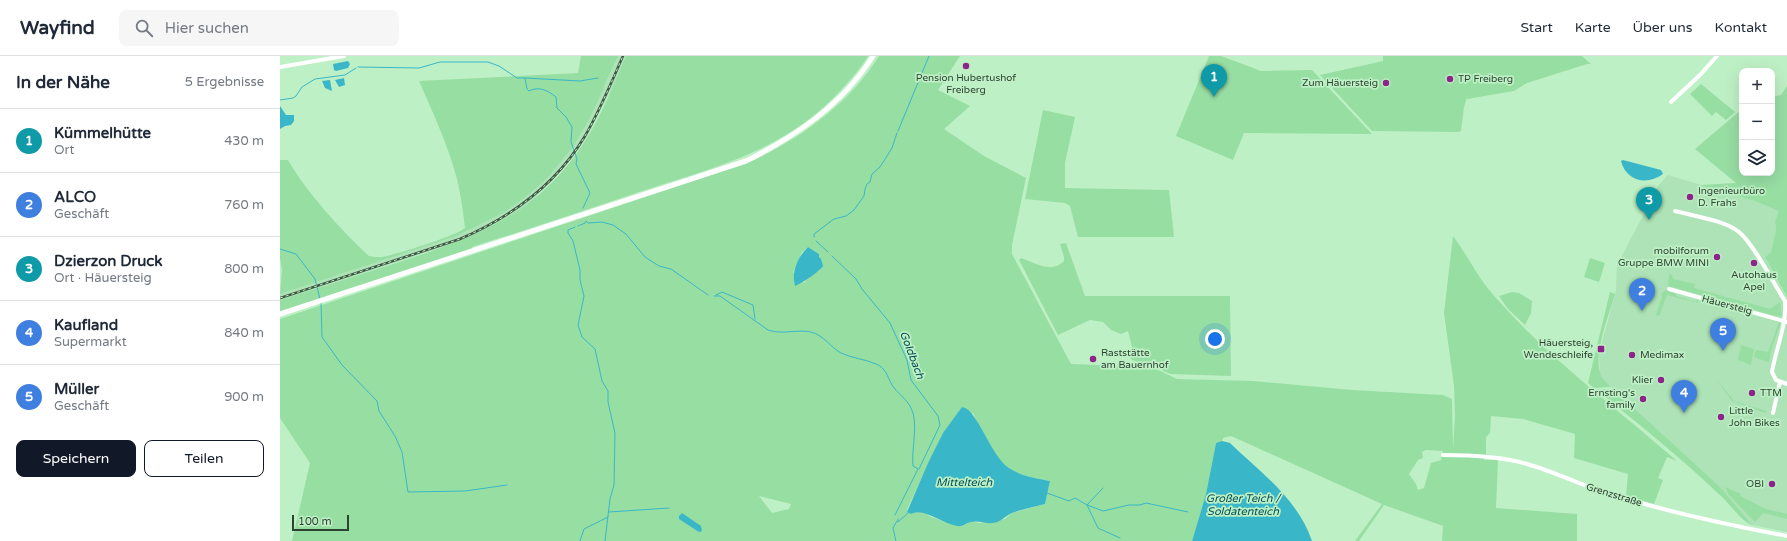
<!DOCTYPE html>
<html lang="de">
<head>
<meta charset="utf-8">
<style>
	:root { --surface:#fff; --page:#f6f6f7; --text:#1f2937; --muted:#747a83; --line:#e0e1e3; --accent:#111827 }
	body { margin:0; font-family:"Varela Round",sans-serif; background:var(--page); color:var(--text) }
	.controls { position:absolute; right:12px; top:12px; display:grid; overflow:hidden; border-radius:8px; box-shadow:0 4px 16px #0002 }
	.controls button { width:36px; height:36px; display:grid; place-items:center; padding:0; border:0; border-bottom:1px solid var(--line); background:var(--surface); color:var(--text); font:20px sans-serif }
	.scale { position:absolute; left:12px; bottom:10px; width:57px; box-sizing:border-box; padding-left:4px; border:2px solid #2e4232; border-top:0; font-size:11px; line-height:14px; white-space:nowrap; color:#2e4232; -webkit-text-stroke:3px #bef0c5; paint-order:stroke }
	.you { position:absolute; left:935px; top:283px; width:14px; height:14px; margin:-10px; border:3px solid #fff; border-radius:50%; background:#1a73e8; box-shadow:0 0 0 6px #1a73e833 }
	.badge { display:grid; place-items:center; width:26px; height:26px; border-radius:50%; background:var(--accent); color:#fff; font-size:13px; font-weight:700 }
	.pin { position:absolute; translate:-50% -33px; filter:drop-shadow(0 1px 2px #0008) }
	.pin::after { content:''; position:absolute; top:21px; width:14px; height:12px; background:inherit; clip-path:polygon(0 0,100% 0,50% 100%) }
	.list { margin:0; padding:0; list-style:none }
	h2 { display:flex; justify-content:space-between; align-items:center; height:52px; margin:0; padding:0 16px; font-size:17px }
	h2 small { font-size:13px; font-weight:400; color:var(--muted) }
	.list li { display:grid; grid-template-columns:26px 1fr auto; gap:12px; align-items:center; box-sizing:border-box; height:64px; padding:0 16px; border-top:1px solid var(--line) }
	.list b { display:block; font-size:15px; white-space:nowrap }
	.list p { margin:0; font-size:13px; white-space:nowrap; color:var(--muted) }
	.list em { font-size:13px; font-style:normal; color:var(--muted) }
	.actions { display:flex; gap:8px; padding:12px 16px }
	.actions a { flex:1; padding:9px 0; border:1px solid var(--accent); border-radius:8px; text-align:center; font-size:14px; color:var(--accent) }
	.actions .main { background:var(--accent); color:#fff }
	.icon { flex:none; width:22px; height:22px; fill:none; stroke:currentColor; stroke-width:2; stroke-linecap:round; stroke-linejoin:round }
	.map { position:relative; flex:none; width:1507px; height:485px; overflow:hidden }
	header { display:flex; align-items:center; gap:24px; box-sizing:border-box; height:56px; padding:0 20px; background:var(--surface); border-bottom:1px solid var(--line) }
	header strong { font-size:19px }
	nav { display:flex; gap:22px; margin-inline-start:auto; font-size:14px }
	.search { width:280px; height:36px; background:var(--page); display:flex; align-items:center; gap:10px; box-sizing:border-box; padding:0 14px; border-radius:8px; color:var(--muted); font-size:15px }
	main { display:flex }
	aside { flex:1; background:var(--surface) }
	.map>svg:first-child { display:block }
	.built { fill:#ade3b6 }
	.green { fill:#97dea3; fill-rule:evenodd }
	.water { fill:#39b7c9 }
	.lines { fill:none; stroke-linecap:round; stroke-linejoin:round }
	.stream { stroke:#39b7c9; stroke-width:1 }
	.minor { stroke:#fff; stroke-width:4 }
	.major { stroke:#fff; stroke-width:5 }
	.rail-casing { stroke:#3e5643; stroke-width:2.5 }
	.rail { stroke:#bef0c5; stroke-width:1; stroke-dasharray:3; stroke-linecap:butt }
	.poi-dot { fill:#8c248a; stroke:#bef0c5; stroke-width:1.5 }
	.labels { text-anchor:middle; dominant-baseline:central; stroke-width:3.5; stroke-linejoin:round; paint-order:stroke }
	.poi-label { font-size:10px; fill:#2e4232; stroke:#bef0c5; text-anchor:start }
	.street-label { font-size:10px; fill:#2e4232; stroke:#bef0c5 }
	.water-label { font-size:11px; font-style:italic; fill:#014e58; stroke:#bef0c5 }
</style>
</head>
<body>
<header>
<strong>Wayfind</strong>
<div class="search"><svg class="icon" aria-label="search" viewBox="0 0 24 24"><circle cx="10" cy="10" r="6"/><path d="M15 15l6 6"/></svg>Hier suchen</div>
<nav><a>Start</a><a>Karte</a><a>Über uns</a><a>Kontakt</a></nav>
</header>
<main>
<aside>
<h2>In der Nähe<small>5 Ergebnisse</small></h2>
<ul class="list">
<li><span class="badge" style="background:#0f9aa8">1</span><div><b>Kümmelhütte</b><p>Ort</p></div><em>430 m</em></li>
<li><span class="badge" style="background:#3f7fe0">2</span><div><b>ALCO</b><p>Geschäft</p></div><em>760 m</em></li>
<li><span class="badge" style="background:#0f9aa8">3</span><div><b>Dzierzon Druck</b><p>Ort · Häuersteig</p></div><em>800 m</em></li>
<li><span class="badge" style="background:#3f7fe0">4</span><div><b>Kaufland</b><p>Supermarkt</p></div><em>840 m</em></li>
<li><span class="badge" style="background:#3f7fe0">5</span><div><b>Müller</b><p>Geschäft</p></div><em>900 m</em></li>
</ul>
<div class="actions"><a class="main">Speichern</a><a>Teilen</a></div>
</aside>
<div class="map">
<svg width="1507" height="485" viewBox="0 0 1507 485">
	<rect width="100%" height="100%" fill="#bef0c5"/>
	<g class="built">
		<polygon points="338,0 346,0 332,32 305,84 272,125 252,144 230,161 205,174 181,185 0,244 0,238 187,176 325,30"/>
		<polygon points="1388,119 1475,145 1500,155 1495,165 1496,174 1491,196 1485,201 1507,243 1507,476 1472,469 1442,433 1382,379 1322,322 1320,317 1319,297 1336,235 1337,209 1379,129"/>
	</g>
	<g class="green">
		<path d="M301,0H338L312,58L293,91L268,121L248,139L226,155L179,179L0,238L2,214L0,202V104H8C27,137 61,174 89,200C94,201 97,201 102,201C115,199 176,180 185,172C183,156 181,139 177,123C168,89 153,57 139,25L298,17Z"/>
		<path d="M346,0H588C581,12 571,23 562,33C505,95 436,111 359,136C304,155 248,173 192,191V193L0,256V244C37,232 73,221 110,209C190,183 257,161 305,85C322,59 333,29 346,0Z"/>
		<path d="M599,0H680L658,34L690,50L664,73L704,100L746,122L732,189V198L791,308L872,311L897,323L973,325L1072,334L1163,339L1172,343L1173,393L1175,360L1174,330L1164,257L1173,180C1188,200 1199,224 1216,242C1270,303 1336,352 1397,405L1387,401L1378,422L1383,424L1374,448L1346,440L1348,418L1294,402L1295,378L1243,363L1211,360L1210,377L1206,381V398L1204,404H1218L1216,452L1297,458V485H1162L1163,470L1104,449L1079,485H1075L1102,448L951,380L943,382L942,385L936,387L926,438L912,485H12L30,407L0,362V263L470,106C520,83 570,47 599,0ZM528,191L539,198L540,214L528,221L524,227L513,216L522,196ZM693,357C702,376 711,400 729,412C741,420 756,422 770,425L765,448L732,457L725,463L699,467L692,465L685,469L677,470L651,461L644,456H627L628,451L663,377ZM1146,394L1163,395L1161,404L1151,407L1144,432L1138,434L1136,428L1129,418L1138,404L1143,402L1142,396ZM479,440L511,448L509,453L492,457Z"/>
		<polygon points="929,0 941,0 981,15 1032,14 1092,78 964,77 953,104 896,80"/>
		<polygon points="1103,0 1302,0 1311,8 1307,8 1247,27 1234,35 1187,43 1188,38 1184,51 1181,75 1178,76 1092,75 1040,19 1103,5"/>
		<polygon points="1421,28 1455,56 1446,64 1436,56 1432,60 1410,38"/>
		<polygon points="1507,30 1507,241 1485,201 1491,196 1496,174 1495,165 1499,155 1475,145 1420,129 1456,127 1415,93 1462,53 1462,117 1492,117 1492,41 1501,39"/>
		<polygon points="763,54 795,61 785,107 785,132 889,134 894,181 798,181 790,150 785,147 745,143"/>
		<path d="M786,187L805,240H950L951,320L891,318L883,315L880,310L881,309C870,303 861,311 850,302L852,291L848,275L841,278L831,274L823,266L810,264L778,279L739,204L741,202C756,207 771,218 784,205V201L780,188Z"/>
		<polygon points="1310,202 1325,207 1319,226 1304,221"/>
		<polygon points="1389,218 1392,219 1393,223 1415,228 1414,232 1490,253 1500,246 1502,259 1500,261 1388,230"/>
		<polygon points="1387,233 1395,236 1396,240 1416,246 1417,243 1419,247 1387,239 1379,260 1376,259 1382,241 1381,238"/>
		<polygon points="1232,236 1239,237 1252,245 1251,257 1245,269 1228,253 1219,240"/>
		<path d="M1330,236L1335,238C1329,259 1314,295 1320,316C1321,323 1327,326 1331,331L1314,332L1308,327Z"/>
		<polygon points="1499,266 1501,267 1492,291 1489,306 1476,302 1474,300 1476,294 1488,296"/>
		<polygon points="1461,289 1474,293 1471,309 1458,304"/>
		<polygon points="1436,323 1454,345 1486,355 1486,357 1452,345"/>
		<path d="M1315,333H1333L1442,433L1472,469C1462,466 1449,447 1441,440C1401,402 1358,367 1315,333Z"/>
		<polygon points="1445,431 1461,438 1460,440 1486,453 1507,458 1507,463 1483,457 1475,466 1449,439"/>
	</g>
	<g class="water">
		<polygon points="68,5 70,8 68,12 56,15 54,14 53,8"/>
		<polygon points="64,22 65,29 59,31 55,24"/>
		<polygon points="50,24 52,35 45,32 42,25"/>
		<polygon points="0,50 6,59 14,59 14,65 11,69 5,70 0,73"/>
		<path d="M1343,104L1381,114L1383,118C1367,130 1346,125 1341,105Z"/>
		<path d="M528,191L539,198V201L541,203L543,210C539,216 522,227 515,230C511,215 518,201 528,191Z"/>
		<path d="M682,351C697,352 711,401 729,412C741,420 756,422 770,425L765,448C754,451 742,453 732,457C725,460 721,466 713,467C706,468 698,464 691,466C686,467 683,471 677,470C662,468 644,451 631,458L627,456L648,407L663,377Z"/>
		<path d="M942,385L950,387C980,416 1018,443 1032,485H912L926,438L936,387Z"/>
		<polygon points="402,457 421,470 422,475 419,476 399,463 399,460"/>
	</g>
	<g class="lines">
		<g class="stream">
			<path d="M78,11L139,12L160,6H208L219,10L237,22H245L247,33L249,35C259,30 267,34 276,41L277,52L286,61L292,71L291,86L297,103L296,108L310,137L303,152"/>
			<polyline points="245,22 300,25 318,22"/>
			<polyline points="0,44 13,42 16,40 22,31 35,23 65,19 76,12"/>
			<polyline points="618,75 649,0"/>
			<polyline points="298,170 305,167 306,165 308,167 322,166 333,169 346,178 365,201 379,210 391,213 428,239"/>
			<polyline points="295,171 288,174 288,177 293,185 300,214 300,224 304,240 298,269 302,281 315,293 322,325 328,335 328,346 335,377 334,429 330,443 325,485"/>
			<polyline points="534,181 534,178 554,163 566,160 574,154 584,140 585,133 587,128 590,126 592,118 600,111 612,92 617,77"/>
			<polyline points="536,185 548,196"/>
			<polyline points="0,193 16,198 35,223 40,243"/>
			<polyline points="552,200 576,223 582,233 610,267 627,304 631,324 658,360 660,369 639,413"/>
			<polyline points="436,239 442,236 473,249 475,263"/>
			<path d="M434,240H440L488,274C502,279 516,273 531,276C545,280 550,291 561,297C571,302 585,303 596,308C606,312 607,320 612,329C617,337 627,343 631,352C639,367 631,393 633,410L638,413L615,459"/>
			<polyline points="41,246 42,281 62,309 97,345 99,355 115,380 122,396 128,436 185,435 227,429"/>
			<polyline points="823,432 807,449 818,472 840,482"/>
			<polyline points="767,437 789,445 795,442 807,449 823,455 849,449 860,449 866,447 908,456"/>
			<polyline points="329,456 389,452"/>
			<polyline points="618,463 618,466 628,457"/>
			<polyline points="300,485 304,473 328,461"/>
			<polyline points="616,485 613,472 617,465"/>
		</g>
		<g class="minor">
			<polyline points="0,11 64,0"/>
			<polyline points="1391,46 1420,19 1437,0"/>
			<path d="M1395,155C1413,160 1444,164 1459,176C1473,187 1494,228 1505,245C1507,269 1496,292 1492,316L1496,324L1507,328"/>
			<polyline points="1389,233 1507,266"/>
			<polyline points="1493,357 1500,326"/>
			<path d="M1163,399C1191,399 1220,400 1247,408C1276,416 1302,430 1330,438C1388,456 1448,469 1507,480"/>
		</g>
		<path class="major" d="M0,258L466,105C516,80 563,48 593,0"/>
		<g class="rail-casing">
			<path id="rail" d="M0,242L180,183C231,161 276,129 305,80C320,54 331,27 343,0"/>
		</g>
		<use href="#rail" class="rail"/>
	</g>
	<g class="poi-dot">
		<circle cx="686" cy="10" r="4"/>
		<circle cx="1170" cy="23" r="4"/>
		<circle cx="1106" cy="27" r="4"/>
		<circle cx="1410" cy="141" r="4"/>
		<circle cx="1437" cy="201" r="4"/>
		<circle cx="1474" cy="207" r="4"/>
		<rect x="1317" y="289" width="8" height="8" rx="2"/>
		<circle cx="1352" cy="299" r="4"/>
		<circle cx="813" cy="303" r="4"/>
		<circle cx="1381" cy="324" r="4"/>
		<circle cx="1472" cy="337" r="4"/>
		<circle cx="1363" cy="343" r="4"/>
		<circle cx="1441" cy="361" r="4"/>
		<circle cx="1492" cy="428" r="4"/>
	</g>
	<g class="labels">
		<g class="poi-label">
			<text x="686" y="22" text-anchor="middle">Pension Hubertushof<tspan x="686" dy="12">Freiberg</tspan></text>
			<text x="1178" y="23">TP Freiberg</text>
			<text x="1098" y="27" text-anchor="end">Zum Häuersteig</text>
			<text x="1418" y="135">Ingenieurbüro<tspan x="1418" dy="12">D. Frahs</tspan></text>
			<text x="1429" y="195" text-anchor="end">mobilforum<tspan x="1429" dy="12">Gruppe BMW MINI</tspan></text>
			<text x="1474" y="219" text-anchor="middle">Autohaus<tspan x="1474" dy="12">Apel</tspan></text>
			<text x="1313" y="287" text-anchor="end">Häuersteig,<tspan x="1313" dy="12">Wendeschleife</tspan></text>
			<text x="821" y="297">Raststätte<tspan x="821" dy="12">am Bauernhof</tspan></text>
			<text x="1360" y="299">Medimax</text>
			<text x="1373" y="324" text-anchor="end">Klier</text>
			<text x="1355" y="337" text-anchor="end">Ernsting's<tspan x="1355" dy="12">family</tspan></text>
			<text x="1480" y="337">TTM</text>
			<text x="1449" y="355">Little<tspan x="1449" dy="12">John Bikes</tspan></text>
			<text x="1484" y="428" text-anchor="end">OBI</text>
		</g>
		<g class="street-label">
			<text transform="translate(1447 249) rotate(15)">Häuersteig</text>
			<text transform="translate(1334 439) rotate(17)">Grenzstraße</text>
		</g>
		<g class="water-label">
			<text transform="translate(632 299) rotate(69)">Goldbach</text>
			<text x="684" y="426">Mittelteich</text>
			<text x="963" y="442">Großer Teich /<tspan x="963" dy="13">Soldatenteich</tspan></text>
		</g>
	</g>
</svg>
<div class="controls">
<button>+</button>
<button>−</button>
<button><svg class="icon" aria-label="layers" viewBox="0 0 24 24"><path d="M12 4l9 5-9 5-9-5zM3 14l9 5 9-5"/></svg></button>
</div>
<div class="scale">100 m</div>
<div class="you"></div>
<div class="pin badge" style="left:934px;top:41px;background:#0f9aa8">1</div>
<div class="pin badge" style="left:1362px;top:255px;background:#3f7fe0">2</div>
<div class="pin badge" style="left:1369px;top:164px;background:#0f9aa8">3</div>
<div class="pin badge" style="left:1404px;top:357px;background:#3f7fe0">4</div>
<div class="pin badge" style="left:1443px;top:295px;background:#3f7fe0">5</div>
</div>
</main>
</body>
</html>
